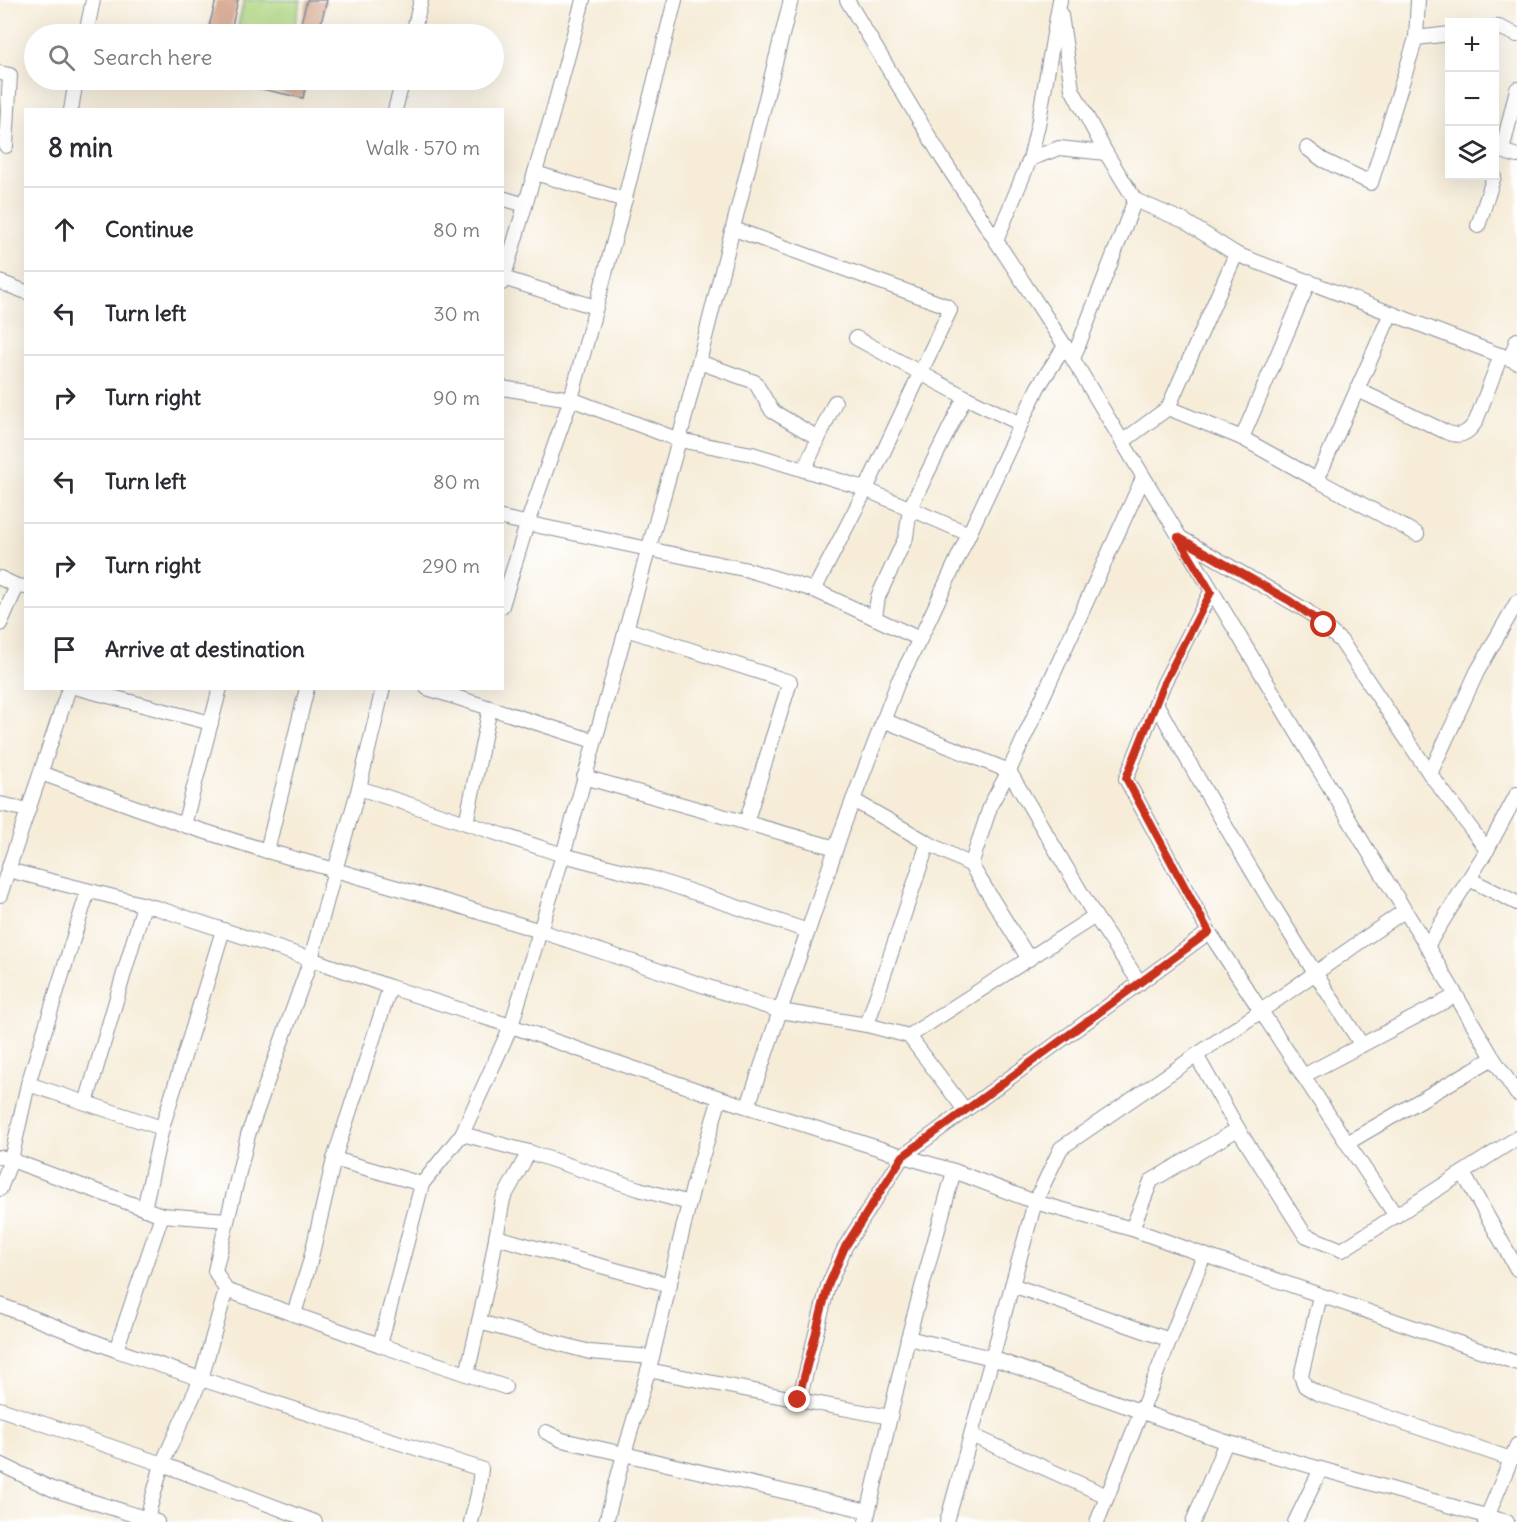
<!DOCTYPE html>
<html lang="en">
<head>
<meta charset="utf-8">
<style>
	:root { --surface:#fff; --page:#f7f7f7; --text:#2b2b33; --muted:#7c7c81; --line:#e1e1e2 }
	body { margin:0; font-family:Delius,sans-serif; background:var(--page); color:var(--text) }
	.controls { position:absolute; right:18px; top:18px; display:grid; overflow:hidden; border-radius:0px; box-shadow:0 6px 24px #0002 }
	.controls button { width:54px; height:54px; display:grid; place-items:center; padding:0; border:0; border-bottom:2px solid var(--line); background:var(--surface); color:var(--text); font:30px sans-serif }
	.stop { position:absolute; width:18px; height:18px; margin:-14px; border:4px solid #c8321e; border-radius:50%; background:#fff }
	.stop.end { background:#c8321e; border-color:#fff; box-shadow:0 2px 6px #0008 }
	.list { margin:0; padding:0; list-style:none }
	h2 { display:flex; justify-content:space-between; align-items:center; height:78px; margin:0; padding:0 24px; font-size:26px }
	h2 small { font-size:20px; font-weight:400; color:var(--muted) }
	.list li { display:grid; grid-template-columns:39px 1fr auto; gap:18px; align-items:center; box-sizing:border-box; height:84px; padding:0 24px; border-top:2px solid var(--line) }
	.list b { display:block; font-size:22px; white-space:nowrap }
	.list em { font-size:20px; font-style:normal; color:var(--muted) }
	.icon { flex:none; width:33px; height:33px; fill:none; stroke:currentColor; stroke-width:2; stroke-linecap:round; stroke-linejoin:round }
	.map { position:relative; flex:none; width:1517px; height:1522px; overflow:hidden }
	.search { position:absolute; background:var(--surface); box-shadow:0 6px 24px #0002; left:24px; top:24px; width:480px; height:66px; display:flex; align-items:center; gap:15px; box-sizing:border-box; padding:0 21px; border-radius:33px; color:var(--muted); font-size:22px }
	.panel { position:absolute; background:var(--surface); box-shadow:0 6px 24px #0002; left:24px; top:108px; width:480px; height:582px; border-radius:0px }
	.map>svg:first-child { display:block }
	.green { fill:#add47e; stroke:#64826e; stroke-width:1.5 }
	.building { fill:#d19f84 }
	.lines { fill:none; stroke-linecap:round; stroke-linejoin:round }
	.street-casing { stroke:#888e9b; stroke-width:16 }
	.street { stroke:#fff; stroke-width:14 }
	.route { stroke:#c8321e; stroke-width:8 }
</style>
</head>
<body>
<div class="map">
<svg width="1517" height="1522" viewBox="0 0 1517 1522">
	<rect width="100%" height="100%" fill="#fff"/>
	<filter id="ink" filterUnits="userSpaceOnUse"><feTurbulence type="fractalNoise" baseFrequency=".0167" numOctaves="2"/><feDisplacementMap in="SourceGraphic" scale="12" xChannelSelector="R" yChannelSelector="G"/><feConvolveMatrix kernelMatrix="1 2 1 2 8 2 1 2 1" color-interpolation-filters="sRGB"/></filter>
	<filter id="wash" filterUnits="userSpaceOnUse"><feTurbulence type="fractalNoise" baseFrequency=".008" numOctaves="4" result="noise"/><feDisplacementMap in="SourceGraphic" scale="24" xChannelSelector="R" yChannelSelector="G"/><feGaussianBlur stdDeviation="1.35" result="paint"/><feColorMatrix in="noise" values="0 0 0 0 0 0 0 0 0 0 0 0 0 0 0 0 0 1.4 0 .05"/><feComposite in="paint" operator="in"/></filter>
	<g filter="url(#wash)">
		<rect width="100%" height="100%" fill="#f6ecd8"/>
		<polygon class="green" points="244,0 301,0 292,34 236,34"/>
		<g id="blocks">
			<g class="building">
				<polygon points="216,0 238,0 230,34 207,34"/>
				<polygon points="307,0 327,0 318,34 298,34"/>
				<polygon points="221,80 307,80 303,98"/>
			</g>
		</g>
	</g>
	<g filter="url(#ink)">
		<use href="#blocks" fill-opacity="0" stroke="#888e9b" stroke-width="1.5"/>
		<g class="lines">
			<g class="street-casing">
				<g id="street">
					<polyline points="675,0 618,226 571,399 679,440 563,855 651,878 808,931 844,824 898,682 920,639 969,534"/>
					<polyline points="791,0 679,440 752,454 860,487 969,534 1038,387 1065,346"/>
					<polyline points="847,0 942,158 1065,346 1368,851 1427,946 1493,1058 1517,1094"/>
					<polyline points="1418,0 1416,38 1450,34"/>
					<polyline points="1061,15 1072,89 1106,153 1135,200"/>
					<polyline points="1494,27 1499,27 1517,35"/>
					<polyline points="86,34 93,0"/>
					<polyline points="413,34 421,0"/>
					<polyline points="0,73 10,75 6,146"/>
					<polyline points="1517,89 1502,151 1517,156"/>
					<polyline points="71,110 76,80"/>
					<polyline points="395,110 403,80"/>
					<polyline points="1307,148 1323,160 1371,183 1416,38"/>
					<polyline points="1030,159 1059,148 1106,153"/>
					<polyline points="535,173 625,200"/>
					<polyline points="502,198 525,205"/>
					<polyline points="1478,226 1494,176"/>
					<polyline points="734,229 947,306 950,310 866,489 814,590 920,639"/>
					<polyline points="996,241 1030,159 1038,125 1060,0"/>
					<polyline points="503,278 595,307"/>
					<polyline points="0,282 26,292"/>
					<polyline points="502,283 552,115 583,0"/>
					<polyline points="1391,313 1317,480 1417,534"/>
					<polyline points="856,338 965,397 1021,424"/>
					<polyline points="1517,340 1510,359 1517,362"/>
					<polyline points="1073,359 1135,200 1184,221 1236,254"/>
					<polyline points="699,362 755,382 772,411 818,438"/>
					<polyline points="502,388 571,399 527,524 502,606"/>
					<path d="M1358,390L1446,432C1460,438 1468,434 1476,421L1501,355"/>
					<polyline points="1168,408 1242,438 1317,480"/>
					<polyline points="1242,438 1309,281"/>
					<polyline points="1122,442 1168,408 1236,254 1510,359"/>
					<polyline points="804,470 835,402"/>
					<polyline points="502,518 748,570 814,590"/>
					<polyline points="1179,537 1307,611 1341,641 1430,774 1487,850"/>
					<polyline points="0,578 17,586 26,587"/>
					<polyline points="875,617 878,597 906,537 910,508 965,397"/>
					<polyline points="0,624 17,586"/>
					<polyline points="626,629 790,682 746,823"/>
					<polyline points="69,688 8,870 157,908 311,959 248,1135 215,1271 226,1290 380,1345 422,1184"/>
					<polyline points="78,688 211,723"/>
					<polyline points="220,688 184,825 267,851"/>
					<polyline points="307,688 267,851 335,870 311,959 390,987"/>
					<polyline points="383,688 359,788 466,823"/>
					<polyline points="427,688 594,741"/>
					<path d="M1156,703C1220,820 1288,934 1362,1045"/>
					<polyline points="883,720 1009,771 1143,478"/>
					<polyline points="41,773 184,825"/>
					<polyline points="1430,774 1477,672 1517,602"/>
					<polyline points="584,777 836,848"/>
					<polyline points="359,788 335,870 447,902 540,931 563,855 466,823 490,708"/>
					<polyline points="853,800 928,843"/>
					<polyline points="0,804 28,810"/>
					<polyline points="971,865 1029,959"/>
					<polyline points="1469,879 1517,903"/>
					<polyline points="88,891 28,1084 11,1160 162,1215 227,1220"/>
					<polyline points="0,895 8,870"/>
					<polyline points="1209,932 1261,1011 1404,911"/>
					<polyline points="1427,946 1487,850 1517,794"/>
					<polyline points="867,1025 928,843 971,865 991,804 1009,771 1095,916"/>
					<polyline points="909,1036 965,1110"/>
					<polyline points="1303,1076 1455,996"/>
					<polyline points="28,1084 86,1103 144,905"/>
					<polyline points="720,1098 903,1156 1209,932 1126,779 1164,683 1211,592"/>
					<polyline points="86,1103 162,1128"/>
					<polyline points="748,1106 780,1011 867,1025 909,1036 1095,916 1140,983"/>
					<polyline points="1238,1129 1305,1235 1342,1250 1517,1138"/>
					<polyline points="462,1134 529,1152 639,1189 689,1203"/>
					<polyline points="1347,1143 1396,1216"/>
					<polyline points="0,1157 11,1160 0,1189"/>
					<polyline points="954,1171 1035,1202 1061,1148 1261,1011 1347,1143 1493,1058"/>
					<polyline points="1463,1173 1517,1269"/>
					<polyline points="144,1209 162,1128 223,930"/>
					<polyline points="496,1237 670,1285"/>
					<polyline points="1204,1255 1517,1363"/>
					<polyline points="1012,1285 1170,1340"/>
					<polyline points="226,1290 201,1379 481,1469 478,1494 471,1522"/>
					<polyline points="1320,1296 1301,1376 1305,1386 1317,1393 1511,1459"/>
					<polyline points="0,1305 116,1350"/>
					<polyline points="294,1314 310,1262 334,1159"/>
					<polyline points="479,1322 590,1352 652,1357"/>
					<polyline points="380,1345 505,1387"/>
					<polyline points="648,1370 799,1400 890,1417"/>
					<polyline points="467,1374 489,1277 503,1199 529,1152"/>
					<polyline points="799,1400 828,1286 845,1247 903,1156 954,1171 908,1338 992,1358 1226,1442 1507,1522"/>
					<polyline points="0,1409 162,1464 315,1522"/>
					<polyline points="546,1432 562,1440 624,1454 652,1357 693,1187 720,1098 511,1026 390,987 334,1159 422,1184 462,1134 511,1026 540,931 780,1011 808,931"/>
					<polyline points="971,1435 1107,1496"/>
					<polyline points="0,1464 52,1489 157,1522"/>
					<polyline points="146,1522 162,1464 201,1379 116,1350 162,1215"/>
					<polyline points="606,1522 624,1454 868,1511"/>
					<polyline points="866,1522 908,1338"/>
					<polyline points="947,1522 1035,1202 1132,1229 1151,1181 1238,1129 1196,1055"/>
					<polyline points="1097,1522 1204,1255 1132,1229"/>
					<polyline points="1193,1522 1226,1442"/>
					<polyline points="1295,1522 1321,1469"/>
					<polyline points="1485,1522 1517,1445"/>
				</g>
			</g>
			<use href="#street" class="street"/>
		</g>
	</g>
	<g class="lines" filter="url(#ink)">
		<polyline class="route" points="798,1400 828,1286 845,1247 903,1156 1209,932 1126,778 1164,683 1211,592 1178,537 1290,601 1324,625"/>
	</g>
</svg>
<div class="controls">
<button>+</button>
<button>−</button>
<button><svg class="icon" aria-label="layers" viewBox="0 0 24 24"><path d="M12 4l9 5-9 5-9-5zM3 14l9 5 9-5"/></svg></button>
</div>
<div class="stop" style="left:1324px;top:625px"></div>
<div class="stop end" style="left:798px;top:1400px"></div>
<div class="search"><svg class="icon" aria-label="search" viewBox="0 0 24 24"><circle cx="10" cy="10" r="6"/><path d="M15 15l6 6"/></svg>Search here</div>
<section class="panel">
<h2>8 min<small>Walk · 570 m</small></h2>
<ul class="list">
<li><svg class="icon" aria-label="ahead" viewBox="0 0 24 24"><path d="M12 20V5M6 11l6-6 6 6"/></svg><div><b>Continue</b></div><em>80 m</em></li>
<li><svg class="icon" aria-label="left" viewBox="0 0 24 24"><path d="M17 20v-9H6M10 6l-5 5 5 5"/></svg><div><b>Turn left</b></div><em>30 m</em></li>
<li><svg class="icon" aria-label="right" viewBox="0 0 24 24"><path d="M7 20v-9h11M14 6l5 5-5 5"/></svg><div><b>Turn right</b></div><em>90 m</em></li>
<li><svg class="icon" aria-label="left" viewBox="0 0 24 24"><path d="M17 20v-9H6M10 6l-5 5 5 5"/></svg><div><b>Turn left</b></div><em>80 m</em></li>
<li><svg class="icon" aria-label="right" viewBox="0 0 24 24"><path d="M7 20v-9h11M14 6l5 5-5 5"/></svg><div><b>Turn right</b></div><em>290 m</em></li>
<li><svg class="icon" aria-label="arrive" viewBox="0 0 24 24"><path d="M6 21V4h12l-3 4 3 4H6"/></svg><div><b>Arrive at destination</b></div></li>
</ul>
</section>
</div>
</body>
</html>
